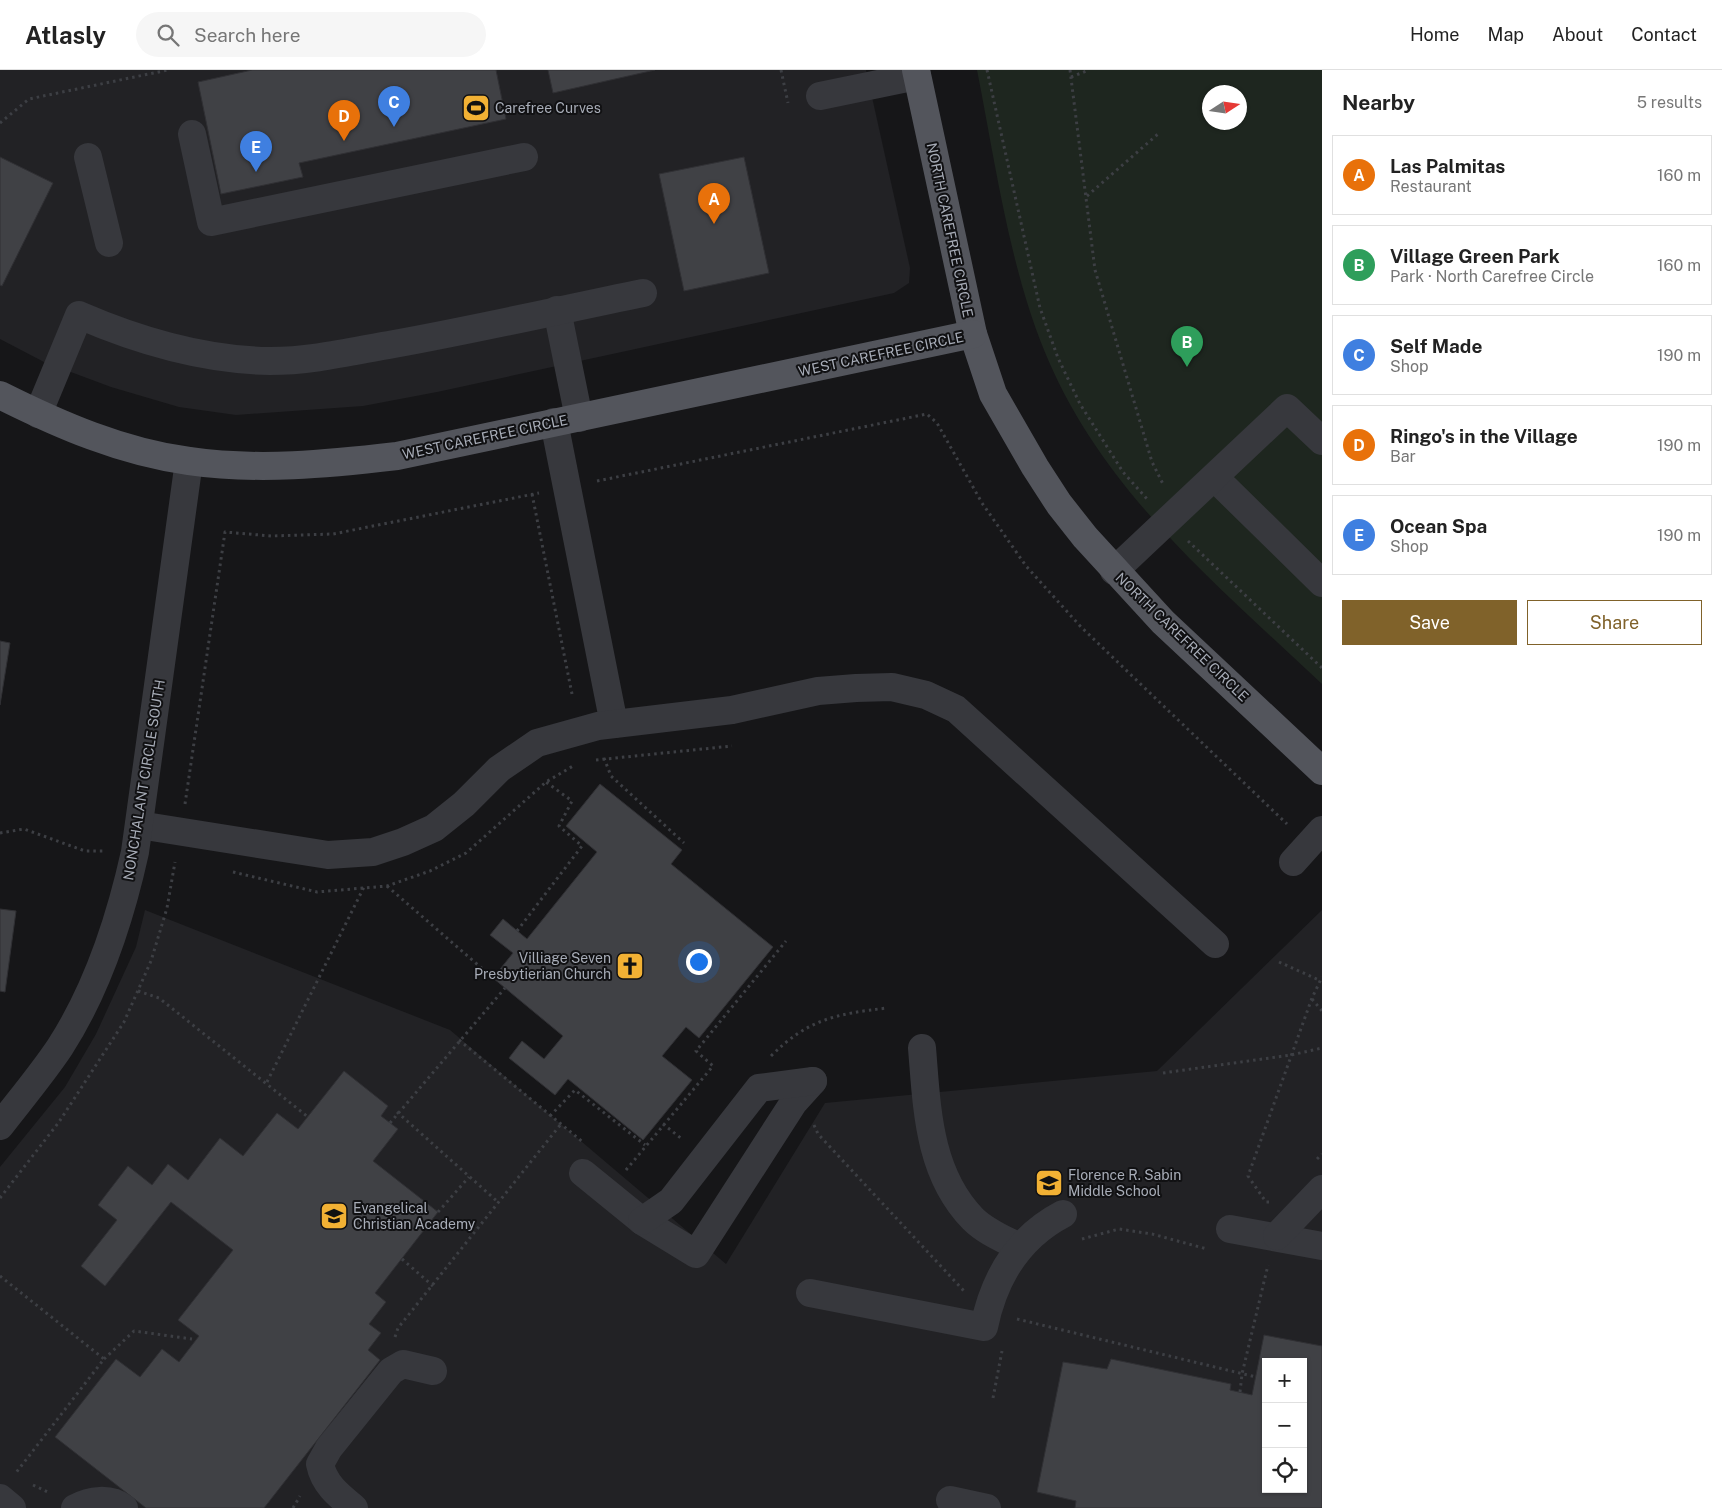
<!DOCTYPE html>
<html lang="en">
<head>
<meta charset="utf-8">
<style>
	:root { --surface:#fff; --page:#f6f6f6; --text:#222; --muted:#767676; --line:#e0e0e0; --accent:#80622a }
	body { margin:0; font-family:"Public Sans",sans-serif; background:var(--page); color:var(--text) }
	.controls { position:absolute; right:15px; bottom:15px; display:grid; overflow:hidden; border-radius:0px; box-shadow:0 1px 4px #0004 }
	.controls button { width:45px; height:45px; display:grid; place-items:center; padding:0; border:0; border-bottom:1px solid var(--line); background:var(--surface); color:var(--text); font:25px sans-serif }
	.compass { position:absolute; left:1202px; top:15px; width:45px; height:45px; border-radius:50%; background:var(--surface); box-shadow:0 1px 4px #0004; rotate:78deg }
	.you { position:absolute; left:698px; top:891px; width:18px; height:18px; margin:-12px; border:4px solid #fff; border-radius:50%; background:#1a73e8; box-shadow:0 0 0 8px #1a73e833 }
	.badge { display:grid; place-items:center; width:32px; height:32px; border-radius:50%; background:var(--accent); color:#fff; font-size:16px; font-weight:700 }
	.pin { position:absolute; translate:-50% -41px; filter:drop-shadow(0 1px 2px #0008) }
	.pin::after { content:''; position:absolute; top:26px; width:18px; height:15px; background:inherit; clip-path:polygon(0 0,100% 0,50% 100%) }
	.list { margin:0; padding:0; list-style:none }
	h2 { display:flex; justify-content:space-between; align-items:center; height:65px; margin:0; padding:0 20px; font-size:21px }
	h2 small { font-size:16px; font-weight:400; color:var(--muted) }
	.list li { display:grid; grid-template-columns:32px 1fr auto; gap:15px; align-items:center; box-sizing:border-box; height:80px; margin:0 10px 10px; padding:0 10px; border:1px solid var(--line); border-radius:0px }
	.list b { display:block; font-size:19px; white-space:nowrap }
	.list p { margin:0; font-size:16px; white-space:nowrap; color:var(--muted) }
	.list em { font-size:16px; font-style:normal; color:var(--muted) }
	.actions { display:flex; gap:10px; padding:15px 20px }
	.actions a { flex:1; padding:11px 0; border:1px solid var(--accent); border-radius:0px; text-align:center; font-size:18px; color:var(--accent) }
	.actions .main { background:var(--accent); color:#fff }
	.icon { flex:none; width:28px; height:28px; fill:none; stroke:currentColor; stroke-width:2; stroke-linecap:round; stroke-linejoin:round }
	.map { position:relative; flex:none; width:1322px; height:1438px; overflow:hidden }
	header { display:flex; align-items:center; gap:30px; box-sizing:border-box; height:70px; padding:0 25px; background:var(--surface); border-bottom:1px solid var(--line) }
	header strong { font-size:24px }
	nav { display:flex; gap:28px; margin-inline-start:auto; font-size:18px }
	.search { width:350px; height:45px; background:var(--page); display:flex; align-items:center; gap:12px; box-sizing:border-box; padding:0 18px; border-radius:28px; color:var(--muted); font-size:19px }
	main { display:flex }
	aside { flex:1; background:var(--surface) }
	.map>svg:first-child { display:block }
	.built { fill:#222225; fill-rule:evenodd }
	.green { fill:#1e261f; fill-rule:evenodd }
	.building { fill:#404145; stroke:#303034; fill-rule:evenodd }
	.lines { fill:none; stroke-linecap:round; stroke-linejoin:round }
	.path { stroke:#3d3f44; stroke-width:3; stroke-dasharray:2.5 4; stroke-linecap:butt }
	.minor { stroke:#37383d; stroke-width:28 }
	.major { stroke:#53555c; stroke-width:28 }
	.labels { text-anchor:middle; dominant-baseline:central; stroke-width:4; stroke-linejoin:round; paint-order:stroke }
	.poi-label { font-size:14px; fill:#a8adb8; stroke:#111113; text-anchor:start }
	.street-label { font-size:14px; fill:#a8adb8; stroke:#111113 }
</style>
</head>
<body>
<header>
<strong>Atlasly</strong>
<div class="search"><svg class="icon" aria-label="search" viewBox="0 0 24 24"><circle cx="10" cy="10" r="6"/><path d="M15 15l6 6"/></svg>Search here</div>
<nav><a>Home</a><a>Map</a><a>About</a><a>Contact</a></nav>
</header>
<main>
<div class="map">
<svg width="1322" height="1438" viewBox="0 0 1322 1438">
	<rect width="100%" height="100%" fill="#161618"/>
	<g class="built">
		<polygon points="0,0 866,0 910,198 909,213 894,223 437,322 363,336 236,345 179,337 111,317 44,292 0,269"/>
		<path d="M145,840L450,960L726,1194L825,1033L1157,1001L1322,840V1438H0V1097L65,1017L96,964L136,877ZM1266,1292H1303V1419H1266Z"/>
	</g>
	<path class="green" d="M977,0H1322V614C1215,513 1101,420 1044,280C1009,194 995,91 977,0ZM1210,22H1240V52H1210Z"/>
	<g class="building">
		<polygon points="252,0 496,0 506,49 299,93 303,107 221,124 198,12"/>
		<polygon points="548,0 655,0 553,23"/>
		<polygon points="0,87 53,113 2,216 0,215"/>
		<polygon points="744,87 769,203 684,221 659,104"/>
		<polygon points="0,571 10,573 0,635"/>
		<polygon points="600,714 682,780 671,794 773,877 699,968 686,957 662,986 692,1010 643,1070 568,1009 555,1025 509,988 522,971 544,989 563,966 493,908 513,883 490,865 503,849 527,869 597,782 566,756"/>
		<polygon points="0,839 16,841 5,922 0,921"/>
		<polygon points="344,1001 388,1036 381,1046 398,1059 373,1091 438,1142 375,1223 386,1232 369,1254 381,1263 368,1280 380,1290 264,1438 146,1438 55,1367 116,1289 140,1307 162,1279 179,1292 199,1266 178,1250 233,1180 171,1132 105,1216 81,1196 117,1150 98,1135 128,1096 152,1115 168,1094 188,1110 220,1068 243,1086 277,1043 298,1059"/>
		<path d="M1264,1265L1322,1276V1438H1075L1076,1431L1037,1422L1063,1292L1107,1299L1111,1289L1231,1314L1230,1320L1252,1325ZM1266,1292H1303V1419H1266Z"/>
	</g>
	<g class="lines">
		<g class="path">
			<polyline points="781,0 788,33"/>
			<polyline points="987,0 1040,238 1058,288 1080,334 1123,402 1147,429"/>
			<polyline points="1070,0 1095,200 1152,392 1163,414"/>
			<polyline points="1071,7 1089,0"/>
			<polyline points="0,53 29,29 168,0"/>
			<polyline points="1087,126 1158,64"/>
			<polyline points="597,411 927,344 937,353 982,433 1026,496 1081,557 1287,754"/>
			<polyline points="532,424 572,624"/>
			<polyline points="1188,471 1322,598"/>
			<polyline points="604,688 611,706 684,773"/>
			<polyline points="596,690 732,676"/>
			<polyline points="185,734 225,462 271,466 333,464 539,423"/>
			<polyline points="0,763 24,759 85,781 105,781"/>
			<polyline points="233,802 317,822 387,816 430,801 466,783 546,712 573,696"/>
			<polyline points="387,816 493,908"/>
			<polyline points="517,861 582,776 559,756 572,731 546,712"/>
			<polyline points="1279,892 1319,910"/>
			<polyline points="138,921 159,928 308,1047"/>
			<polyline points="1312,929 1322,941"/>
			<polyline points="459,970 584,1073"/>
			<path d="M771,986C808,949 836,944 887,938"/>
			<polyline points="1163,1003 1291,985 1322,978"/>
			<polyline points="267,1012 364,817"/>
			<polyline points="397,1042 499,1133"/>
			<polyline points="550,1046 575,1020 645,1075"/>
			<polyline points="390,1053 505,918"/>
			<polyline points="663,1054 682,1069"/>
			<polyline points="814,1055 818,1064 964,1221"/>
			<polyline points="1317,1089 1322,1084"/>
			<polyline points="626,1100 713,996 696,981 786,871"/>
			<polyline points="0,1128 59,1052 124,952 151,891 167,838 175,792"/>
			<polyline points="1269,1132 1266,1132 1248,1106 1312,928 1322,907"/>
			<polyline points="438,1142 469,1107"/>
			<polyline points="1082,1169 1119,1159 1152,1164 1207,1179"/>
			<polyline points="402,1189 433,1216"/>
			<polyline points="0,1206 104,1289 15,1404"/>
			<polyline points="1017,1249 1256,1307"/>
			<polyline points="395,1267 398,1258 561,1054"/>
			<polyline points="104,1289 134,1261 192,1269"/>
			<polyline points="1240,1322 1242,1304 1268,1195"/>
			<polyline points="993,1328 1002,1281"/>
			<polyline points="33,1415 50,1423"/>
			<polyline points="293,1438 300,1426"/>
		</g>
		<g class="minor">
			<polyline points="820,26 917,6"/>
			<polyline points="192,64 211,152 524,87"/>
			<polyline points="88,87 109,173"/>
			<polyline points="557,240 579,348"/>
			<path d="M38,344L79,245C139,271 205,290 270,291C312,291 353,281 394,274C477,259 560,240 643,223"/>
			<polyline points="554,352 614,654"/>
			<polyline points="1215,408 1322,513"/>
			<polyline points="1114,501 1287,338 1322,371"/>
			<polyline points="139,755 328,785 373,782 403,772 434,758 464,734 499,699 537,673 598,656 732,640 818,621 856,618 892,617 926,625 956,639 1215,874"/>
			<polyline points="1293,792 1322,760"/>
			<path d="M922,978C927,1038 928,1103 973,1149C986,1162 1004,1169 1019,1177"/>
			<path d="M0,1056C20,1030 42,1004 60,977C98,918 120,850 135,782L189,391"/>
			<polyline points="583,1103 642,1151 696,1184 794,1032 813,1011"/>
			<polyline points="642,1151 671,1131 759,1018 813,1011"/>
			<polyline points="1230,1159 1322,1176"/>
			<polyline points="1277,1166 1322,1119"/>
			<path d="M810,1223L984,1257C994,1208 1017,1168 1063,1144"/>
			<polyline points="0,1428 12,1438"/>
			<polyline points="950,1430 987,1438"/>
			<path d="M75,1438C90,1430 110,1427 124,1438"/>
			<path d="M354,1438C338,1425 324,1414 320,1394L329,1378L391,1301L403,1294L433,1301"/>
		</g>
		<g class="major">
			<polyline points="916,0 973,264 993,324 1035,397 1059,434 1085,467 1163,552 1322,701"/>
			<path d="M0,325C60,355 122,382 189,391C258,401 328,394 397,386L973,264"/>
		</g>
	</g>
	<defs>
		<g id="stadium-square" transform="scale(1.4375)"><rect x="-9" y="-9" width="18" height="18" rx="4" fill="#f2b134" stroke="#111113"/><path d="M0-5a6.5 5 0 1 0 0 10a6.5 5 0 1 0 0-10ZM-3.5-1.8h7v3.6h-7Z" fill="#111"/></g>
		<g id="church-square" transform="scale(1.4375)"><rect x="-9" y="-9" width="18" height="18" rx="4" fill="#f2b134" stroke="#111113"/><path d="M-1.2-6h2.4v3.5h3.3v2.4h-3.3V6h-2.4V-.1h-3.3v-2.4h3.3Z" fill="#111"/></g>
		<g id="school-square" transform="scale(1.4375)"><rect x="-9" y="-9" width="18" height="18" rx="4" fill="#f2b134" stroke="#111113"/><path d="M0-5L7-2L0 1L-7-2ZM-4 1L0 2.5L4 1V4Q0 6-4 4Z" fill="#111"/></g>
	</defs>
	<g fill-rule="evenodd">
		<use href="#stadium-square" x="476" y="38"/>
		<use href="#church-square" x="630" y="896"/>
		<use href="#school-square" x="1049" y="1113"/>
		<use href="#school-square" x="334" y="1146"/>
	</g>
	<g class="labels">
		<g class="poi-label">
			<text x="495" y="38">Carefree Curves</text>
			<text x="611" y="888" text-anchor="end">Villiage Seven<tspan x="611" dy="16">Presbytierian Church</tspan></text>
			<text x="1068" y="1105">Florence R. Sabin<tspan x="1068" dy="16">Middle School</tspan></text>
			<text x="353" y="1138">Evangelical<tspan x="353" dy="16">Christian Academy</tspan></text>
		</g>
		<g class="street-label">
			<text transform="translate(950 160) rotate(78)">NORTH CAREFREE CIRCLE</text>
			<text transform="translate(881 284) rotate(-12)">WEST CAREFREE CIRCLE</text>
			<text transform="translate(485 367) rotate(-12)">WEST CAREFREE CIRCLE</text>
			<text transform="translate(1182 567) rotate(44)">NORTH CAREFREE CIRCLE</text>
			<text transform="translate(144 710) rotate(-81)">NONCHALANT CIRCLE SOUTH</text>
		</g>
	</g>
</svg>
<div class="controls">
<button>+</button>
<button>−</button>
<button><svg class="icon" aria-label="locate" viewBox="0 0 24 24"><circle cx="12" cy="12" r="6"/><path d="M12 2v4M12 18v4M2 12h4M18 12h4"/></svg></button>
</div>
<svg class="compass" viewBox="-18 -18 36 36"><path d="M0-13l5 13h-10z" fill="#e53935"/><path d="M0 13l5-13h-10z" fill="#767676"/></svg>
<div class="you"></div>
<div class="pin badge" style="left:714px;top:154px;background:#e8710a">A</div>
<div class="pin badge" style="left:1187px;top:297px;background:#2e9e5b">B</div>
<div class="pin badge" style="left:394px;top:57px;background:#3f7fe0">C</div>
<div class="pin badge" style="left:344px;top:71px;background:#e8710a">D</div>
<div class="pin badge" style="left:256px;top:102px;background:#3f7fe0">E</div>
</div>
<aside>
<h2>Nearby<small>5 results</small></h2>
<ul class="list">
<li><span class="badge" style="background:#e8710a">A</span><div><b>Las Palmitas</b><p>Restaurant</p></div><em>160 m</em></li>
<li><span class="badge" style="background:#2e9e5b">B</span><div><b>Village Green Park</b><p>Park · North Carefree Circle</p></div><em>160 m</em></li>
<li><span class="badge" style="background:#3f7fe0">C</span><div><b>Self Made</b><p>Shop</p></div><em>190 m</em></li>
<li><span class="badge" style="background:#e8710a">D</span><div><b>Ringo's in the Village</b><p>Bar</p></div><em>190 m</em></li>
<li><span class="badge" style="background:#3f7fe0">E</span><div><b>Ocean Spa</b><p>Shop</p></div><em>190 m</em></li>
</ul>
<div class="actions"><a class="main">Save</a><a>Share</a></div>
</aside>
</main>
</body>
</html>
